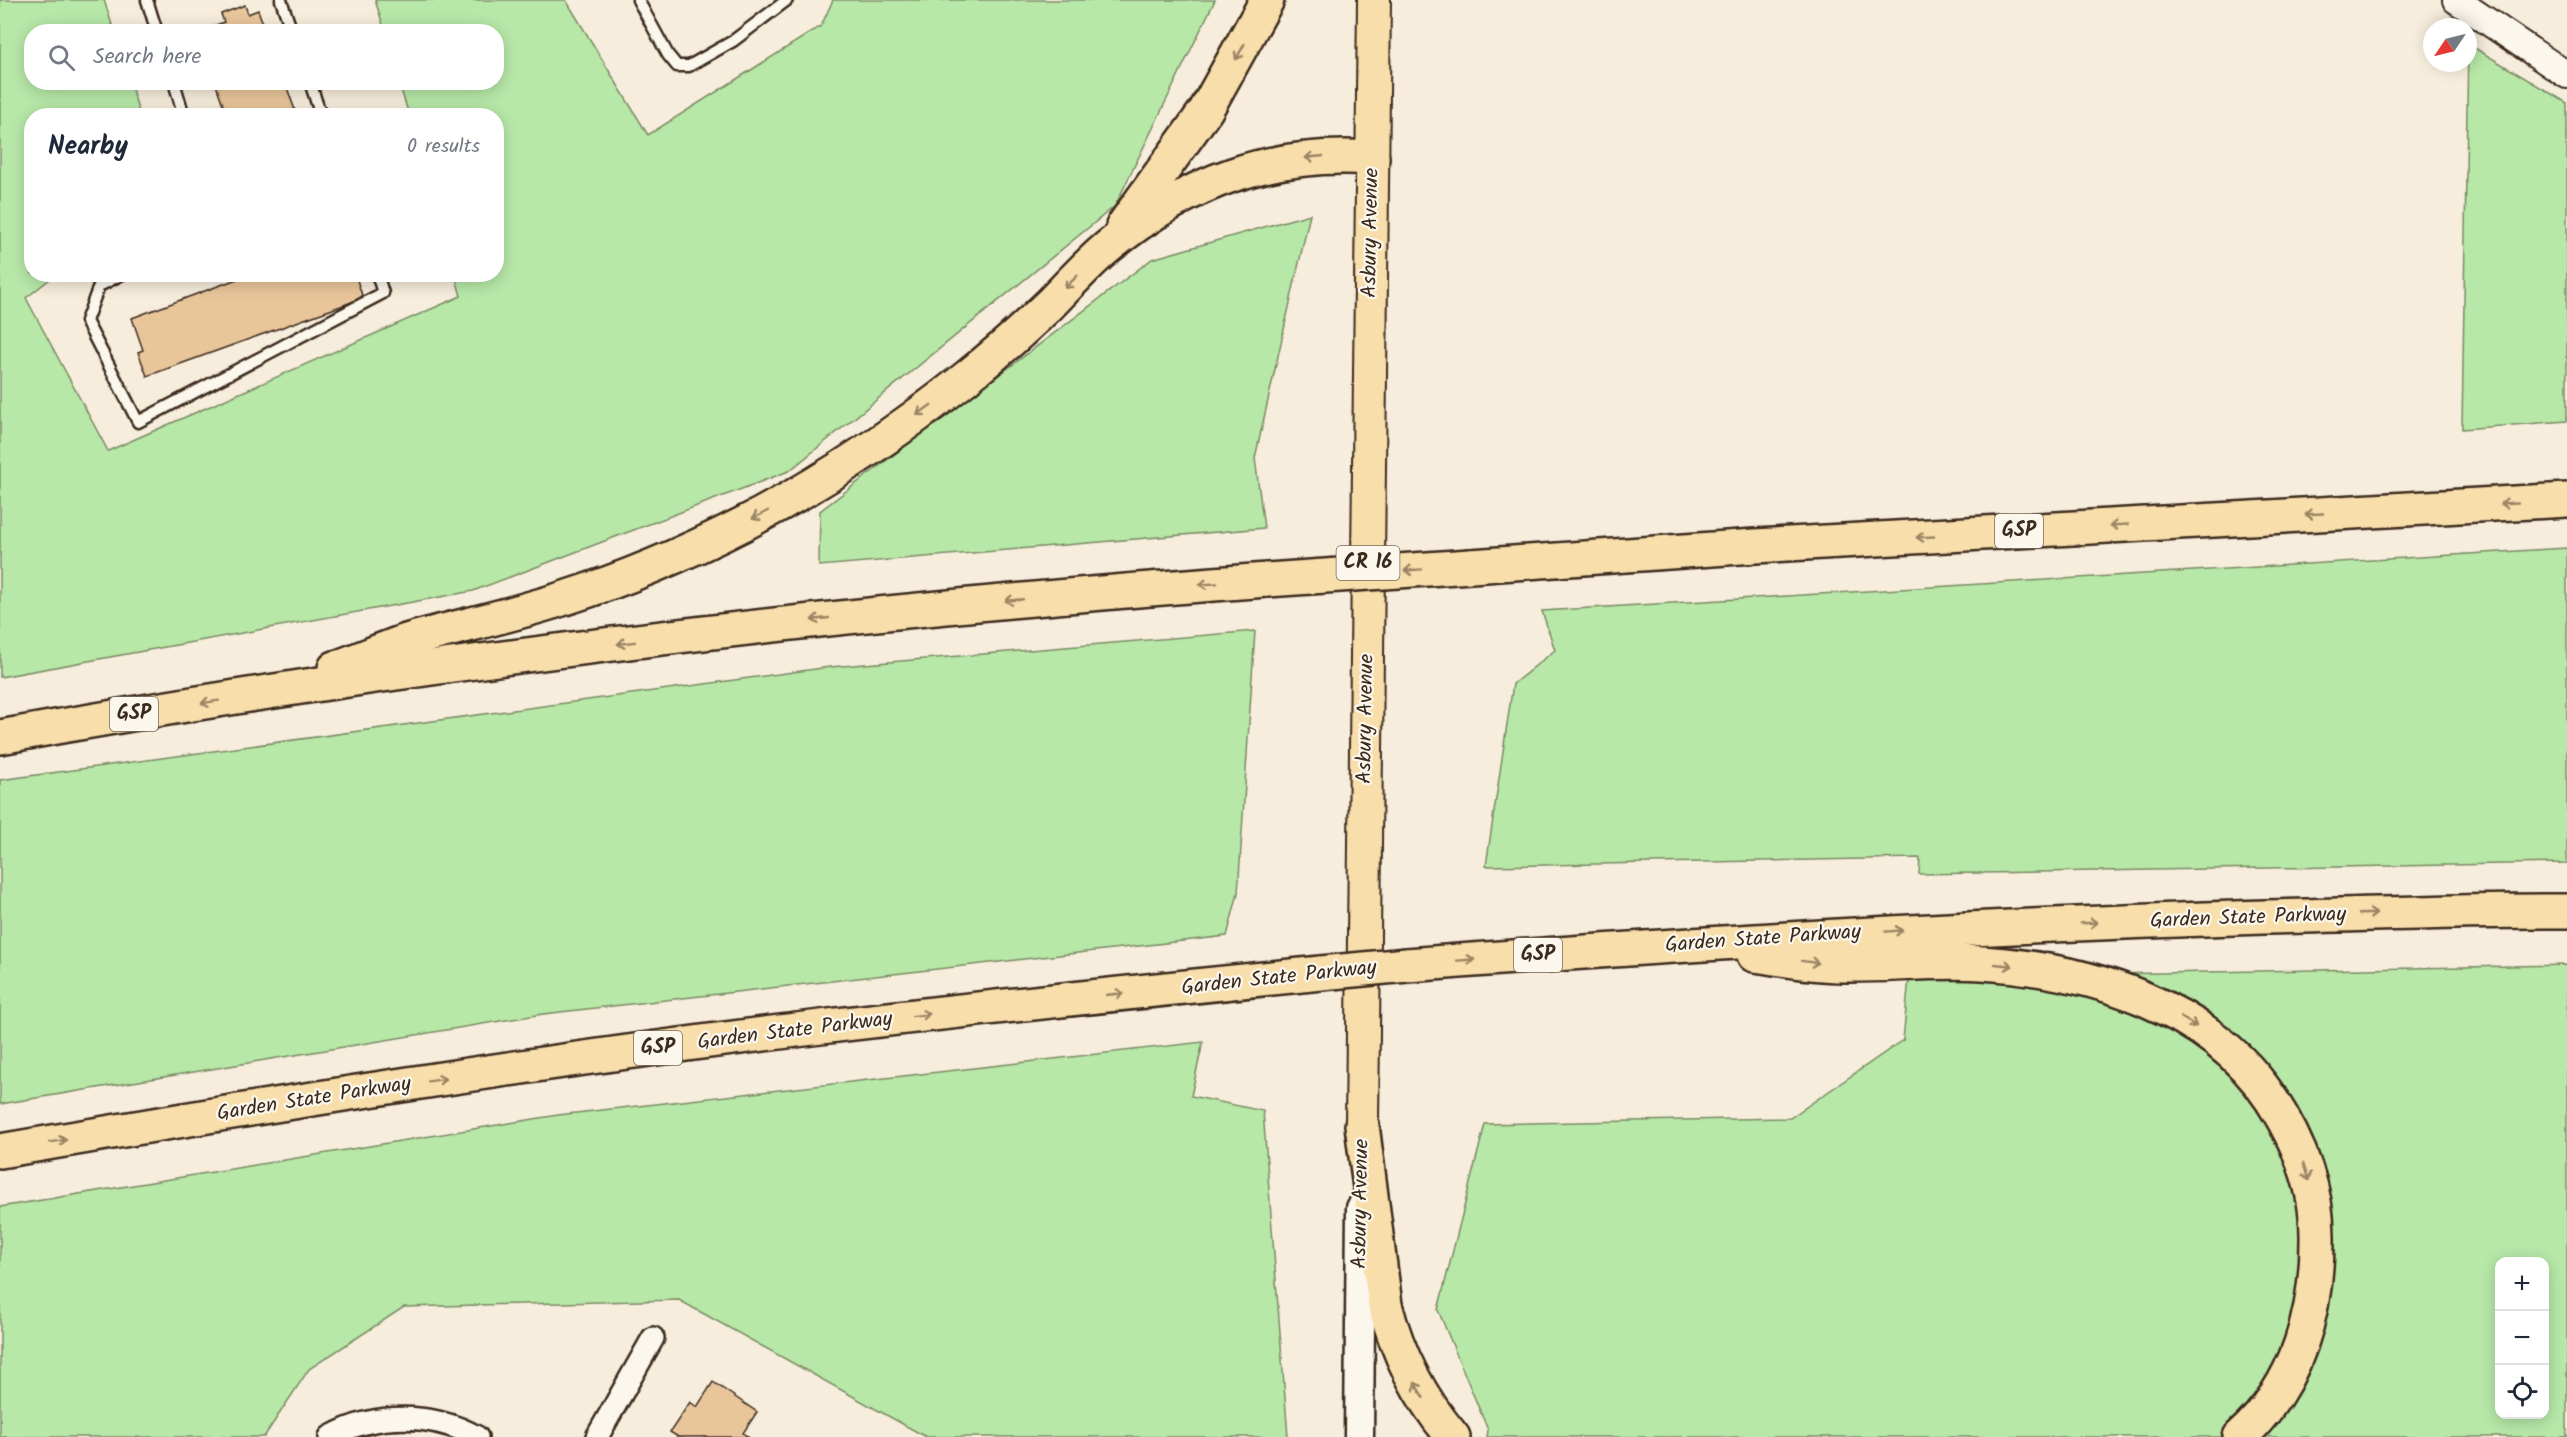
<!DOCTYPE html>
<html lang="en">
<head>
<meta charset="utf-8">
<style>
	:root { --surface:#fff; --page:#f2f2f3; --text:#1f2937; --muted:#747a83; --line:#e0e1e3 }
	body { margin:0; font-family:Kalam,sans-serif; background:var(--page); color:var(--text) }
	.controls { position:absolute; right:18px; bottom:18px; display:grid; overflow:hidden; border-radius:12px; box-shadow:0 3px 15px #0003 }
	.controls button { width:54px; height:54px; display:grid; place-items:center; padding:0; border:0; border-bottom:2px solid var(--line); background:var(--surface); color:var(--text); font:30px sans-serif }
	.compass { position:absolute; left:2423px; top:18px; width:54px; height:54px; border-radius:50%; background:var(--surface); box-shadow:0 3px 15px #0003; rotate:235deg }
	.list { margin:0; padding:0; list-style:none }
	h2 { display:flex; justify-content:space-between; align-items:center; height:78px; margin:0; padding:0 24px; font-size:26px }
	h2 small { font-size:20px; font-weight:400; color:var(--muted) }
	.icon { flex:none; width:33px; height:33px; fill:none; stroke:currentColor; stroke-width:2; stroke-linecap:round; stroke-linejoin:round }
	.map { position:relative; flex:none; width:2567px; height:1437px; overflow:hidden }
	.search { position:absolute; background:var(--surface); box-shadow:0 3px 15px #0003; left:24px; top:24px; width:480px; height:66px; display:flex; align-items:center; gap:15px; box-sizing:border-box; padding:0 21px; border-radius:24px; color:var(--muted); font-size:22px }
	.panel { position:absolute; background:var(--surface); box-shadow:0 3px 15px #0003; left:24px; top:108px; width:480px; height:174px; border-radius:24px }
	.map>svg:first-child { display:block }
	.green { fill:#b7e8a8; stroke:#798963; stroke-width:1.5; fill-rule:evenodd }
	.building { fill:#e9c69a; stroke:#3b2a1e; stroke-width:1.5 }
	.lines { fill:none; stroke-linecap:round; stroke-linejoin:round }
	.service-casing { stroke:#3b2a1e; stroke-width:15 }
	.minor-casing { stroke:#3b2a1e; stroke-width:26 }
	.tertiary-casing { stroke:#3b2a1e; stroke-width:30 }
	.secondary-casing { stroke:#3b2a1e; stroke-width:33 }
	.primary-casing { stroke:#3b2a1e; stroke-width:36 }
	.motorway-casing { stroke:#3b2a1e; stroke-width:38 }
	.service { stroke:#fbf7ec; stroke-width:10 }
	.minor { stroke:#fbf7ec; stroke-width:21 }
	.tertiary { stroke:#fbf7ec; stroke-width:26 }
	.secondary { stroke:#fbf7ec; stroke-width:28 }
	.primary { stroke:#f8deab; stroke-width:32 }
	.motorway { stroke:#f8deab; stroke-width:33 }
	.motorway-bridge-casing { stroke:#3b2a1e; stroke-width:38; stroke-linecap:butt }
	.motorway-bridge { stroke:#f8deab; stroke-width:33 }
	.oneway { stroke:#9a8464 }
	.labels { text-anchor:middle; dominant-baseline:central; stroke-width:4.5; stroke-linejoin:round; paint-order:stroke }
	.shield { fill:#fbf7ec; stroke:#75685c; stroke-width:1.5 }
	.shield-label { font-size:20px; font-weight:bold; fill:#3b2a1e }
	.street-label { font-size:21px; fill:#3b2a1e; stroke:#fbf7ec }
</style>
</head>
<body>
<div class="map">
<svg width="2567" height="1437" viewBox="0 0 2567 1437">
	<rect width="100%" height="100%" fill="#f7eddc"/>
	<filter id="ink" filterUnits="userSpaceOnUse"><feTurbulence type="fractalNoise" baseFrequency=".0167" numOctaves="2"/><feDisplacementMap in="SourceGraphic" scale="12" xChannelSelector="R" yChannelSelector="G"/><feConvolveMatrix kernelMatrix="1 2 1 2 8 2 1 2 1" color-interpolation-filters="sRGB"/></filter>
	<g filter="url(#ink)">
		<g class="green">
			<polygon points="0,0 104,0 114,31 32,32 32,82 130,83 140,115 32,116 32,274 55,275 26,298 108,451 461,296 455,275 496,274 496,116 409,115 399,83 496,82 496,32 385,31 375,0 566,0 648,135 821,26 833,0 1215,0 1115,206 789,471 473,591 0,677"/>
			<polygon points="2468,44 2567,103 2567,421 2462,429"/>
			<polygon points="1310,214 1255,458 1264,528 819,566 820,511 1152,259"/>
			<polygon points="2567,548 2567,863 1919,874 1920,858 1486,866 1513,684 1555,650 1542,611"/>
			<polygon points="1255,631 1238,893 1227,936 543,1014 0,1104 0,780 830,667"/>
			<path d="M2567,965V1437H1487L1488,1430L1438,1310L1485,1124L1790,1118L1903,1040L1909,978ZM2500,1262H2544V1414H2500Z"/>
			<polygon points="1203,1042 1191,1096 1263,1111 1288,1437 926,1437 679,1300 404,1307 309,1369 264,1437 0,1437 0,1207 558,1115"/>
		</g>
		<g class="building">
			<polygon points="245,5 248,14 258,10 266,32 198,32 224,22 221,14"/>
			<polygon points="215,82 285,82 297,116 227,116"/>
			<polygon points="244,274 355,274 363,298 147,376 138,352 143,350 132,318 245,276"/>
			<polygon points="713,1382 757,1412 743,1433 748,1437 678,1437 670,1432 690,1402 697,1407"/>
		</g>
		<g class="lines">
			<g class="service-casing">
				<g id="service">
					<polyline points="147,0 157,32"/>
					<polyline points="281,0 292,32"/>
					<polyline points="638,0 668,55 677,66 689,66 733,41 787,0"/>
					<polyline points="174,82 184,116"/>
					<polyline points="310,82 321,116"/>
					<polyline points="122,274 99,286 86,321 138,422 383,293 377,274"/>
				</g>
			</g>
			<g class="minor-casing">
				<g id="minor">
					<path d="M330,1437C375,1412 432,1412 477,1437"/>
					<polyline points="597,1437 653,1338"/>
				</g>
			</g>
			<g class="tertiary-casing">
				<polyline id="tertiary" points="2456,0 2567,75"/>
			</g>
			<g class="secondary-casing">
				<polyline id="secondary" points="1359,1437 1361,1208"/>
			</g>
			<g class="primary-casing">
				<polyline id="primary" points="1362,1125 1374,0"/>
			</g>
			<g class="motorway-casing">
				<g id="motorway">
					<polyline points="1123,226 1206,110 1267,0"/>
					<polyline points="1471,566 1755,546 2567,500"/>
					<path d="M335,668C361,659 387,647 413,639C465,625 517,614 568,597C628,578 686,553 743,524C821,484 897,433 966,378C995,355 1023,330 1050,304C1070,284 1088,263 1109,246C1189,181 1270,151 1372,158"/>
					<path d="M0,737C419,661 842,611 1267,580"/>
					<path d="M1754,955C1782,959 1813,965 1842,965C1888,966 1935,960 1982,963C2089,970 2209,1005 2271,1099C2297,1139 2317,1186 2317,1235C2318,1310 2298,1385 2240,1437"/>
					<path d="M1407,965C1693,943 1977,926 2264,917C2365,915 2466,910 2567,911"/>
					<path d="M1362,1125L1385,1305C1398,1355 1419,1397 1453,1437"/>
					<path d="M0,1151C273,1104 546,1060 821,1027C987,1007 1154,990 1321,973"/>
				</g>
			</g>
			<use href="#service" class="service"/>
			<use href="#minor" class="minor"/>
			<use href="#tertiary" class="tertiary"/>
			<use href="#secondary" class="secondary"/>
			<use href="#primary" class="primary"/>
			<use href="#motorway" class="motorway"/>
			<g class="motorway-bridge-casing">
				<g id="motorway-bridge">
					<polyline points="1267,580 1471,566"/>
					<polyline points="1321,973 1407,965"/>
				</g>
			</g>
			<use href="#motorway-bridge" class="motorway-bridge"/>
		</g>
		<defs><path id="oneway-shaft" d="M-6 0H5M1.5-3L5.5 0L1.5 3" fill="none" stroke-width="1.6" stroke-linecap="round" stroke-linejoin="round" transform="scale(1.5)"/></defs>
		<g class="oneway">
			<use href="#oneway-shaft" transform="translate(1240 52) rotate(119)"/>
			<use href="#oneway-shaft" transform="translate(1314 157) rotate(174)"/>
			<use href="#oneway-shaft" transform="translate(1071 282) rotate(135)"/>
			<use href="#oneway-shaft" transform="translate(924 410) rotate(144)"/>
			<use href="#oneway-shaft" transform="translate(2509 503) rotate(177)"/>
			<use href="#oneway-shaft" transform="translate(2314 514) rotate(177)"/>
			<use href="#oneway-shaft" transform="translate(760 515) rotate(152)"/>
			<use href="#oneway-shaft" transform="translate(2119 525) rotate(177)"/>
			<use href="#oneway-shaft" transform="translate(1925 537) rotate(177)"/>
			<use href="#oneway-shaft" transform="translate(1413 570) rotate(176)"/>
			<use href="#oneway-shaft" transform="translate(1208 584) rotate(176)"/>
			<use href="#oneway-shaft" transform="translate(1014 600) rotate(175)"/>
			<use href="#oneway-shaft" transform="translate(820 619) rotate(174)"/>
			<use href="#oneway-shaft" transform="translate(626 643) rotate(173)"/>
			<use href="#oneway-shaft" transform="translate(210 702) rotate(171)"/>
			<use href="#oneway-shaft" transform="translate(2368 914) rotate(-2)"/>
			<use href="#oneway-shaft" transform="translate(2089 923) rotate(-2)"/>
			<use href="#oneway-shaft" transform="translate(1894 931) rotate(-4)"/>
			<use href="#oneway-shaft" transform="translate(1466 960) rotate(-4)"/>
			<use href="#oneway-shaft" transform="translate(1810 962) rotate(7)"/>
			<use href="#oneway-shaft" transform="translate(2004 965) rotate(6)"/>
			<use href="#oneway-shaft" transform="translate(1115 994) rotate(-6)"/>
			<use href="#oneway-shaft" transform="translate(921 1015) rotate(-7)"/>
			<use href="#oneway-shaft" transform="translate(2189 1022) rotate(31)"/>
			<use href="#oneway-shaft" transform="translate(437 1080) rotate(-9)"/>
			<use href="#oneway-shaft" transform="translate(58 1141) rotate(-10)"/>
			<use href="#oneway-shaft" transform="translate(2306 1172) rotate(72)"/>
			<use href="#oneway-shaft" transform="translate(1419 1390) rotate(-120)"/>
		</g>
	</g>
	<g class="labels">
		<g class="shield">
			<rect x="1995" y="514" width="48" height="34" rx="4.5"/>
			<rect x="1336.5" y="546" width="63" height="34" rx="4.5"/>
			<rect x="110" y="697" width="48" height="34" rx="4.5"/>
			<rect x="1514" y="938" width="48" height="34" rx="4.5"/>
			<rect x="634" y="1031" width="48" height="34" rx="4.5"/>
		</g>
		<g class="shield-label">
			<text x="2019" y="531">GSP</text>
			<text x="1368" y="563">CR 16</text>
			<text x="134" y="714">GSP</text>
			<text x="1538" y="955">GSP</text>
			<text x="658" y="1048">GSP</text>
		</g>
		<g class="street-label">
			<text transform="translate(1371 233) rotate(-89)">Asbury Avenue</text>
			<text transform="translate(1366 719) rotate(-89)">Asbury Avenue</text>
			<text transform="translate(2248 918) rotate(-2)">Garden State Parkway</text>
			<text transform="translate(1763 939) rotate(-4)">Garden State Parkway</text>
			<text transform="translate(1279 978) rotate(-6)">Garden State Parkway</text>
			<text transform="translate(795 1031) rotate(-7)">Garden State Parkway</text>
			<text transform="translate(314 1099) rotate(-9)">Garden State Parkway</text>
			<text transform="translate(1361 1204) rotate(-89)">Asbury Avenue</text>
		</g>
	</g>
</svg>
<div class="controls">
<button>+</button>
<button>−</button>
<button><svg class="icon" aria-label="locate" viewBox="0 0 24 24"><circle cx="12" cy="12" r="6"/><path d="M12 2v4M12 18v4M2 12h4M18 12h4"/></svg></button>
</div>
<svg class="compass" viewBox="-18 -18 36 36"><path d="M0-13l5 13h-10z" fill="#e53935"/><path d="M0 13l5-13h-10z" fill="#747a83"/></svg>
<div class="search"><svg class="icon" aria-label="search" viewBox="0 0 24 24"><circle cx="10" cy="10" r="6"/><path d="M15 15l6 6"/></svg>Search here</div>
<section class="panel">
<h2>Nearby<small>0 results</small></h2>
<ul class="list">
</ul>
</section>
</div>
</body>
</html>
